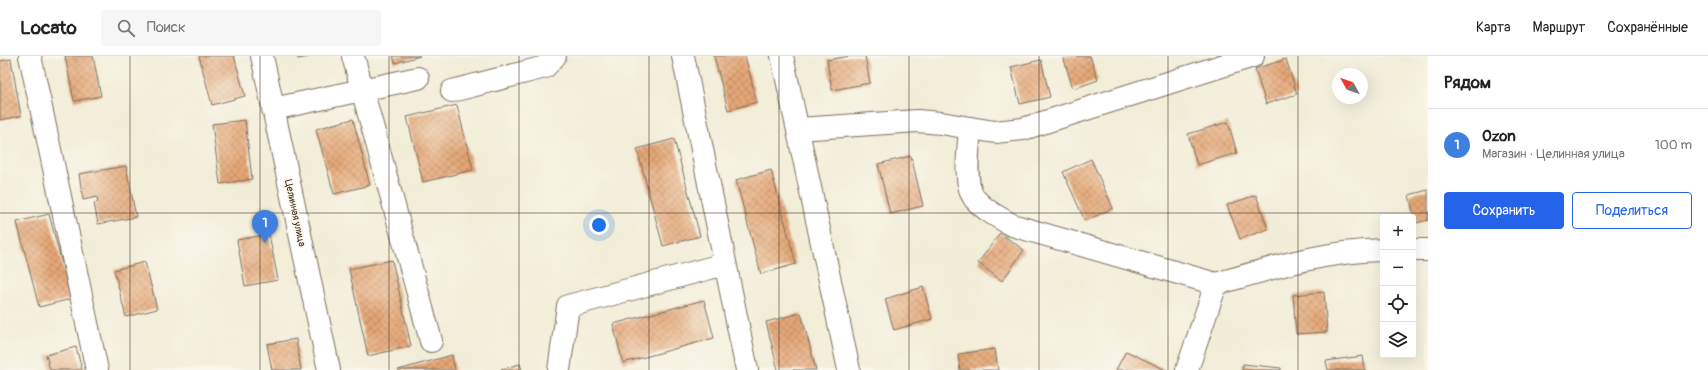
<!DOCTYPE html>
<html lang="ru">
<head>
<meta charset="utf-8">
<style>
	:root { --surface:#fff; --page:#f6f6f6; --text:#222; --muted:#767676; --line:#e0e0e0; --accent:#2563eb }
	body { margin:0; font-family:Pangolin,sans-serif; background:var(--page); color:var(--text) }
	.controls { position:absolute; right:12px; bottom:12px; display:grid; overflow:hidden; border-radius:4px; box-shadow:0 4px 16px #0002 }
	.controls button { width:36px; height:36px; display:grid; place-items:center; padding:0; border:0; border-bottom:1px solid var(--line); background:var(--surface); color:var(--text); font:20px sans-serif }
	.compass { position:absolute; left:1332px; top:12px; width:36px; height:36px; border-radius:50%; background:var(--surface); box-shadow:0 4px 16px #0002; rotate:310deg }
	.you { position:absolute; left:599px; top:169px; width:14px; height:14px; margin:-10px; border:3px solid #fff; border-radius:50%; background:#1a73e8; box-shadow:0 0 0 6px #1a73e833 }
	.badge { display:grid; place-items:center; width:26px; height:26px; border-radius:50%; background:var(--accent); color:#fff; font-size:13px; font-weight:700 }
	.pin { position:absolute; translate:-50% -33px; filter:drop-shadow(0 1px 2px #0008) }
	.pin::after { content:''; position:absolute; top:21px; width:14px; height:12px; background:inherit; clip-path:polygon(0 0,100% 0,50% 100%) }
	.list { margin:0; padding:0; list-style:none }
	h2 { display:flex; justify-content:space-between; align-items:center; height:52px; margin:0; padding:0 16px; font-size:17px }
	h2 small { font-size:13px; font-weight:400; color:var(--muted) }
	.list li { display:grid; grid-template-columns:26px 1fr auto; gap:12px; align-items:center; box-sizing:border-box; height:72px; padding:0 16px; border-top:1px solid var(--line) }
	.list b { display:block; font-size:15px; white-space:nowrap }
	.list p { margin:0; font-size:13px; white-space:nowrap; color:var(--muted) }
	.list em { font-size:13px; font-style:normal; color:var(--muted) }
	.actions { display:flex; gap:8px; padding:12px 16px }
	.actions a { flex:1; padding:9px 0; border:1px solid var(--accent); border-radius:4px; text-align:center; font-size:14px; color:var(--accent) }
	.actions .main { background:var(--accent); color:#fff }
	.icon { flex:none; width:22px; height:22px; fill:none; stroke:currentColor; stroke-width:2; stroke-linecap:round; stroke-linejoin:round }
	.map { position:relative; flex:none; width:1428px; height:314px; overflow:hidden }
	header { display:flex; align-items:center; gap:24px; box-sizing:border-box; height:56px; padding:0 20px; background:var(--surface); border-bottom:1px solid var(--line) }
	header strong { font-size:19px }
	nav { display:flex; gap:22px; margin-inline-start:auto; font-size:14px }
	.search { width:280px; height:36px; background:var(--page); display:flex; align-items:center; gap:10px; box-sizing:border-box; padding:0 14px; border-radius:4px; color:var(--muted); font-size:15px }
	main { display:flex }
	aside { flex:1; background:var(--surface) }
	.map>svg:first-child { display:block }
	.building { fill:url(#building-cross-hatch) }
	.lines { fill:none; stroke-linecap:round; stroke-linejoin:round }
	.minor-casing { stroke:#7b6e5f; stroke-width:24 }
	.minor { stroke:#fff; stroke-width:22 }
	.grid { fill:none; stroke:#3b2a1e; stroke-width:1; stroke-opacity:0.55 }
	.labels { text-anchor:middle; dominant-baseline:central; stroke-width:3.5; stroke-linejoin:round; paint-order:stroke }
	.street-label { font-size:10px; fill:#3b2a1e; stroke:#fbf7ec }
</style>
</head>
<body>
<header>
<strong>Locato</strong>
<div class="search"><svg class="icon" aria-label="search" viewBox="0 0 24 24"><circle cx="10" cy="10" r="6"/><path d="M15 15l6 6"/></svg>Поиск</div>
<nav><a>Карта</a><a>Маршрут</a><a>Сохранённые</a></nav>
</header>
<main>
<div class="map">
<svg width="1428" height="314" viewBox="0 0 1428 314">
	<defs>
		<pattern id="building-cross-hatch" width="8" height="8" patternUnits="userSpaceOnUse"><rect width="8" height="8" fill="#e5a777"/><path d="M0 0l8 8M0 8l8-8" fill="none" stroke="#bb8861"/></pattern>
	</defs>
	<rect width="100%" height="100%" fill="#fbf7ec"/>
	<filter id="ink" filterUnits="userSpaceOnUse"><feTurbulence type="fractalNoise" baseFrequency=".025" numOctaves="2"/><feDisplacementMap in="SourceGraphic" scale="8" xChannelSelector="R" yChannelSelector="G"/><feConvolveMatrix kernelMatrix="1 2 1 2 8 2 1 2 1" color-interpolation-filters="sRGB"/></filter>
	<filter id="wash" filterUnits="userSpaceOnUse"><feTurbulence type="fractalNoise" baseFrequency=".012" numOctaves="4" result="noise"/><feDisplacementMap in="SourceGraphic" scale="16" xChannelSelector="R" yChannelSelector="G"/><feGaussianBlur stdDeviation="0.9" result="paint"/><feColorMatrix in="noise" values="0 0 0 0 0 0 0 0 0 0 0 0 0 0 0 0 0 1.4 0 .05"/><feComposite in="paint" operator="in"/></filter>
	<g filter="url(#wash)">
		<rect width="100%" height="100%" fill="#f2edd7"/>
		<g id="blocks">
			<g class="building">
				<polygon points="65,0 93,0 101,40 74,45"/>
				<polygon points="199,0 234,0 245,40 212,49"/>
				<polygon points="297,0 309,0 309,1 298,3"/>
				<polygon points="393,0 420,0 395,7"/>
				<polygon points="714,0 745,0 757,46 728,54"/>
				<polygon points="850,0 865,0 870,27 832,34 827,4"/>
				<polygon points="1063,0 1090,0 1098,24 1073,33"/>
				<polygon points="11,3 21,60 0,64 0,5"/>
				<polygon points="1286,3 1297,38 1266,48 1255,13"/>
				<polygon points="1041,4 1050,41 1020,48 1011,11"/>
				<polygon points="457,49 473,114 423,126 407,61"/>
				<polygon points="353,63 370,129 334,138 316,73"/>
				<polygon points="245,64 252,123 220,128 212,68"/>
				<polygon points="1228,66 1237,97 1197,109 1188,78"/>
				<polygon points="674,83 700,180 663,190 637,93"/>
				<polygon points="911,100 923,150 890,158 878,108"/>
				<polygon points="1091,103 1113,152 1085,165 1063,116"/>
				<polygon points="126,110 136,161 98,168 94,147 98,146 97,141 83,144 79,118"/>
				<polygon points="771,114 796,208 761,218 736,124"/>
				<polygon points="1428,134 1428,164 1416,167 1409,139"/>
				<polygon points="1256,139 1268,173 1240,183 1227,149"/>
				<polygon points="49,158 71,243 39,251 17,166"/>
				<polygon points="1000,177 1024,194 1002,225 978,207"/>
				<polygon points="269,178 278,224 245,230 237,184"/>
				<polygon points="392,204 411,290 368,300 349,213"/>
				<polygon points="145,206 157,253 126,261 114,214"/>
				<polygon points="923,231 932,263 894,274 885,243"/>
				<polygon points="1324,236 1327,276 1296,278 1293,239"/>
				<polygon points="704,244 714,282 623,307 613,268"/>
				<polygon points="801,257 816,314 778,314 766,266"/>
				<polygon points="296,283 301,314 272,314 267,288"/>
				<polygon points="76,291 82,314 50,314 46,299"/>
				<polygon points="995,293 998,314 960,314 958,298"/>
				<polygon points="1126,295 1166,314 1116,314"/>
				<polygon points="452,299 455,314 398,314"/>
				<polygon points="1363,300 1365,314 1328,314 1326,305"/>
				<polygon points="520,308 522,314 501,314 501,313"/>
				<polygon points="1243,308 1281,312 1281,314 1242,314"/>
			</g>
		</g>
	</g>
	<g filter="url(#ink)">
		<use href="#blocks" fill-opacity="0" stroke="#7b6e5f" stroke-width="1"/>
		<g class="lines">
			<g class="minor-casing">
				<g id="minor">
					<polyline points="30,0 97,314"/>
					<polyline points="262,0 329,314"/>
					<polyline points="353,0 431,285"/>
					<polyline points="683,0 747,314"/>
					<polyline points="782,0 849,314"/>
					<polyline points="452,35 545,11 555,0"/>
					<polyline points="273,53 418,22"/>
					<polyline points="798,73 917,65 941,67 970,72"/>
					<polyline points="1413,194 1428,194"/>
					<path d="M1216,228C1271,212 1325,195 1383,194"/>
					<polyline points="559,314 568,250 725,208"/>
					<path d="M1187,314L1216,228L1012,169C998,161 984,154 974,142C963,127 969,90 970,72L995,76L1023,73L1253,0"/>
				</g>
			</g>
			<use href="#minor" class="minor"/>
		</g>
	</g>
	<path class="grid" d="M130,0V314M260,0V314M389,0V314M519,0V314M649,0V314M779,0V314M909,0V314M1039,0V314M1168,0V314M1298,0V314M0,157H1428"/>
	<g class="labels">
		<g class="street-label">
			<text transform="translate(295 157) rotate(78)">Целинная улица</text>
		</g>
	</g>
</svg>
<div class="controls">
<button>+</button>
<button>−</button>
<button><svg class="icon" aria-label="locate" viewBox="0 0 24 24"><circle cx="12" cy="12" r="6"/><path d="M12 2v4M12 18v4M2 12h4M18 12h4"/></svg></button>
<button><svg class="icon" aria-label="layers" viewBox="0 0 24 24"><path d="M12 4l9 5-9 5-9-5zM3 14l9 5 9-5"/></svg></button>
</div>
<svg class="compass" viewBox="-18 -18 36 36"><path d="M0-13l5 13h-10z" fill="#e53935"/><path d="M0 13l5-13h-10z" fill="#767676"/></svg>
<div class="you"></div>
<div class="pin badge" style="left:265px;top:187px;background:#3f7fe0">1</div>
</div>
<aside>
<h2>Рядом<small></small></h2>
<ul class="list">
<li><span class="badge" style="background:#3f7fe0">1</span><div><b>Ozon</b><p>Магазин · Целинная улица</p></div><em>100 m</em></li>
</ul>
<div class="actions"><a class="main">Сохранить</a><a>Поделиться</a></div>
</aside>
</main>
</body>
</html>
